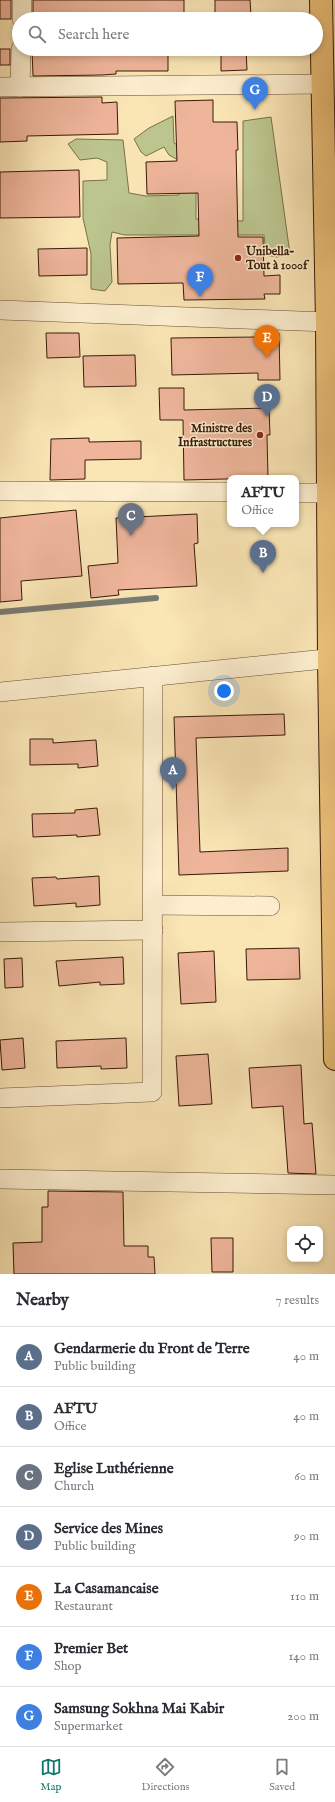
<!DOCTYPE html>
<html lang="en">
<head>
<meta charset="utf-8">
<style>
	:root { --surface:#fff; --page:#f7f7f7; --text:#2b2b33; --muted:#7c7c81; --line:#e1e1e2; --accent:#0f766e }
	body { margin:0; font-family:"IM FELL English",serif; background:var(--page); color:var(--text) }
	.controls { position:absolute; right:12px; bottom:12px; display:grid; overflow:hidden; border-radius:8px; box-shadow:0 2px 6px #0003 }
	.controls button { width:36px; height:36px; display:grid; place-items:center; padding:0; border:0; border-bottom:1px solid var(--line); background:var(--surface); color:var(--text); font:20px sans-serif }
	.you { position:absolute; left:224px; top:691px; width:14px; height:14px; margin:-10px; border:3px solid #fff; border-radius:50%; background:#1a73e8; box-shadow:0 0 0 6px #1a73e833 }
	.badge { display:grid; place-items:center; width:26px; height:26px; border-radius:50%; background:var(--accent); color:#fff; font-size:13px; font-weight:700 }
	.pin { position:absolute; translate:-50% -33px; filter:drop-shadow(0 1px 2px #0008) }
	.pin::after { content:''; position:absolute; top:21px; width:14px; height:12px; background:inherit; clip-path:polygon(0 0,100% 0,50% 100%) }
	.popup { position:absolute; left:227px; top:475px; width:72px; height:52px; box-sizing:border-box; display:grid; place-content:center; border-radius:8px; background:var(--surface); filter:drop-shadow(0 1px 3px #0005); font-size:13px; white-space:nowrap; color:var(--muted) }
	.popup b { font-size:15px; color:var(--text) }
	.popup::after { content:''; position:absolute; left:50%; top:100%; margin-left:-8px; border:8px solid transparent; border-top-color:var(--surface) }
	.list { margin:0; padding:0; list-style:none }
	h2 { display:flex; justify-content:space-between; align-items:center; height:52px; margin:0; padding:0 16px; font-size:17px }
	h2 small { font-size:13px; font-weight:400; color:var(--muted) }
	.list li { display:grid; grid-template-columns:26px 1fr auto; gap:12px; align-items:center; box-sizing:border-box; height:60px; padding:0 16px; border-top:1px solid var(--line) }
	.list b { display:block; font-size:15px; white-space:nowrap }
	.list p { margin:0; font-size:13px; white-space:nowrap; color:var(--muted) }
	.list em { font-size:13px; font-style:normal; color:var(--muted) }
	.icon { flex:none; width:22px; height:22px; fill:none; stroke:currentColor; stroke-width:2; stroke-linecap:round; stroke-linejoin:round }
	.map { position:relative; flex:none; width:335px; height:1274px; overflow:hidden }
	.search { position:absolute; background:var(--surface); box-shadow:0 2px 6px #0003; left:12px; right:12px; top:12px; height:44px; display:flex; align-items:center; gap:10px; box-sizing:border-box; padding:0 14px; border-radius:22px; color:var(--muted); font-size:15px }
	.sheet { height:472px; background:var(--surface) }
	nav { display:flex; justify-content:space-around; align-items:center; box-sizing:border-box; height:56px; border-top:1px solid var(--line); background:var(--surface); font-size:11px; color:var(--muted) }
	nav a { display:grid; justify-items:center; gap:2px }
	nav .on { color:var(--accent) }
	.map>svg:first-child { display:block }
	.green { fill:#bcc58e; stroke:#7a704b }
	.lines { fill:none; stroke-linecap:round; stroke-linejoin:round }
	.stream { stroke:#797b72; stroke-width:6 }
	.building { fill:#eeb59b; stroke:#391a08 }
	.minor-casing { stroke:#694d33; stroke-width:20 }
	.major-casing { stroke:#391a08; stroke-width:24 }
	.minor { stroke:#fceecf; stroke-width:19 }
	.major { stroke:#edc27a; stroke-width:22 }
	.poi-dot { fill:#8f2418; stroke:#fceecf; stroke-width:1.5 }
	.labels { text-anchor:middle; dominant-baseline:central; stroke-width:3; stroke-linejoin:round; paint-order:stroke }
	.poi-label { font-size:12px; font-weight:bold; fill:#391a08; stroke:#fceecf; text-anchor:start }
</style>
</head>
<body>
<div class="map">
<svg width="335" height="1274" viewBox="0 0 335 1274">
	<rect width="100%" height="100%" fill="#fae5b5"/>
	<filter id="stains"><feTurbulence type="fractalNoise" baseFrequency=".005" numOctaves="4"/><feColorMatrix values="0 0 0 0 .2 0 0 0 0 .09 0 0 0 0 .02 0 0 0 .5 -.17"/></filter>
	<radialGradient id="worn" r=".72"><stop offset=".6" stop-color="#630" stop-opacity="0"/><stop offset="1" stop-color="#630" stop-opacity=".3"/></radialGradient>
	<polygon class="green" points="173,116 174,143 178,145 196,147 196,219 243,221 243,121 271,117 290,254 277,257 266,255 264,235 125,235 112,232 110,245 112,282 105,291 91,289 91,254 83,218 83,181 107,180 107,162 97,158 80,160 68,144 76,139 123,140 129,193 146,196 179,195 178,160 169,155 164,147 146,156 141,152 134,139 149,128"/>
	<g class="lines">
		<polyline class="stream" points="0,612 156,598"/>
	</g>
	<g class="building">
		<rect x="0" y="0" width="11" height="19"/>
		<rect x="33" y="0" width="151" height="19"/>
		<polygon points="215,0 250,0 251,16 246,17 246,19 215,19"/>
		<rect x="0" y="49" width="10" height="16"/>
		<polygon points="32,49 168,49 168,71 116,71 116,74 102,75 33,76"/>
		<polygon points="221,49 246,49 247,70 221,71"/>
		<polygon points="102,97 102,103 117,102 118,134 27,136 27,141 0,142 0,98"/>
		<polygon points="213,100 213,122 237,122 238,150 236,150 238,237 263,237 264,276 280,275 280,294 264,294 265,299 184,300 183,283 118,284 117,238 199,236 198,193 147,194 146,162 177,161 175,101"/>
		<polygon points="79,170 80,217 0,218 0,172"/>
		<polygon points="87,248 87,275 39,276 38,249"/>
		<polygon points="46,333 79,333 80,357 47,358"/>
		<polygon points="257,333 279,333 280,380 258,380 258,373 172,375 171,338 257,337"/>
		<polygon points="135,355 136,386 84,387 83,356"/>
		<polygon points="159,388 184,388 184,410 269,408 270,435 267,435 268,478 184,480 183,420 160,420"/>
		<polygon points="89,438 89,442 141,441 141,459 85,460 85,479 50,480 51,439"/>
		<polygon points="76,510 82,576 21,581 22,600 0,602 0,518"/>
		<polygon points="197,514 198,543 194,544 197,586 118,590 119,595 91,598 88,566 118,563 116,518"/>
		<polygon points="284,714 285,735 196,738 200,852 288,848 288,871 179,875 174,717"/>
		<polygon points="30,739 53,739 53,743 96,740 98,766 78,768 78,764 30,765"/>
		<polygon points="97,808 100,835 77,837 77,835 33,837 32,814 75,813 75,810"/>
		<polygon points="99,876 100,905 76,907 76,903 34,906 32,878 56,877 57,879"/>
		<polygon points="299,948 300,979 247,980 246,949"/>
		<polygon points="214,951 216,1002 181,1004 178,953"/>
		<polygon points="123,957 124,984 100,985 100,982 59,986 56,961"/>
		<polygon points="22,958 23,987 5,988 4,959"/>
		<polygon points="23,1038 25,1068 2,1070 0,1040"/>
		<polygon points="126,1038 127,1068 101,1069 101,1066 57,1068 56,1041"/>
		<polygon points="208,1054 212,1104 179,1106 176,1056"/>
		<polygon points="301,1065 304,1124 312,1123 316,1174 288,1173 283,1106 252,1108 249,1068"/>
		<polygon points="48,1191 123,1192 124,1246 148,1246 148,1257 154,1257 155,1274 14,1274 13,1243 42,1242 42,1207 48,1207"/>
		<polygon points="211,1238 233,1238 233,1272 212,1272"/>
	</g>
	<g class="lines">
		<g class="minor-casing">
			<g id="minor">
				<polyline points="22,19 22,0"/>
				<polyline points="0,87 323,84"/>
				<polyline points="20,87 21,49"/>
				<polyline points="0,310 327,322"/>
				<polyline points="0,491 230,492"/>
				<polyline points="296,493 328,493"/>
				<polyline points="0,692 335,658"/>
				<polyline points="153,905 270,906"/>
				<polyline points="0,932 153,930"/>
				<polyline points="0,1098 152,1092 153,676"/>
				<polyline points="0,1179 335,1185"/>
			</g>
		</g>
		<g class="major-casing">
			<polyline id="major" points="321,0 327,322 329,659 335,1059"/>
		</g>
		<use href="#minor" class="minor"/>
		<use href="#major" class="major"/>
	</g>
	<g class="poi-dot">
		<circle cx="238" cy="258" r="4"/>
		<circle cx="260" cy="435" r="4"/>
	</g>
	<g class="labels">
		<g class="poi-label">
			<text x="246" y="251">Unibella-<tspan x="246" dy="14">Tout à 1000f</tspan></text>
			<text x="252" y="428" text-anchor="end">Ministre des<tspan x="252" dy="14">Infrastructures</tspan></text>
		</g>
	</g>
	<rect width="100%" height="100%" filter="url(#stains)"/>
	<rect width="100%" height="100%" fill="url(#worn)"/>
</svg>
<div class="controls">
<button><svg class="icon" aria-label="locate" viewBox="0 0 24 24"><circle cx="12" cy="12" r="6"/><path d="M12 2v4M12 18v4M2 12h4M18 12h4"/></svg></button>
</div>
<div class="you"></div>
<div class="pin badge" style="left:173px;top:790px;background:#5c6f8a">A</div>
<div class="pin badge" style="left:263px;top:573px;background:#5c6f8a">B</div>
<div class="popup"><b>AFTU</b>Office</div>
<div class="pin badge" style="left:131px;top:536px;background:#6b7280">C</div>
<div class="pin badge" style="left:267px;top:417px;background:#5c6f8a">D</div>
<div class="pin badge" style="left:267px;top:358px;background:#e8710a">E</div>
<div class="pin badge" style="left:200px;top:297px;background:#3f7fe0">F</div>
<div class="pin badge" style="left:255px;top:110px;background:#3f7fe0">G</div>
<div class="search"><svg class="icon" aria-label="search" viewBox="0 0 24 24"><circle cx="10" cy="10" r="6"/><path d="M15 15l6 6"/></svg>Search here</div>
</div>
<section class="sheet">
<h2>Nearby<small>7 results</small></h2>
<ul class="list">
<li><span class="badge" style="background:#5c6f8a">A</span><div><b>Gendarmerie du Front de Terre</b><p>Public building</p></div><em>40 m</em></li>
<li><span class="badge" style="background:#5c6f8a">B</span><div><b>AFTU</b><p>Office</p></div><em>40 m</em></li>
<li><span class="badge" style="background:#6b7280">C</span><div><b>Eglise Luthérienne</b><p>Church</p></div><em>60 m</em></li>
<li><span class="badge" style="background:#5c6f8a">D</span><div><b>Service des Mines</b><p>Public building</p></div><em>90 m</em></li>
<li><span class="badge" style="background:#e8710a">E</span><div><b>La Casamancaise</b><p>Restaurant</p></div><em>110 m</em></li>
<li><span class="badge" style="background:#3f7fe0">F</span><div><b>Premier Bet</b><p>Shop</p></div><em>140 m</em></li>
<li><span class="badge" style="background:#3f7fe0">G</span><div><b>Samsung Sokhna Mai Kabir</b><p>Supermarket</p></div><em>200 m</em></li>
</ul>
</section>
<nav>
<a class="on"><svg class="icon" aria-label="map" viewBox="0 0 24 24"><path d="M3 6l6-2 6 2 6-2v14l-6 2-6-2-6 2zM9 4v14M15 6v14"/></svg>Map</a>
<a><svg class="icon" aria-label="directions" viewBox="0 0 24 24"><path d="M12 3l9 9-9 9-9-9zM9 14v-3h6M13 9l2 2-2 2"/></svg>Directions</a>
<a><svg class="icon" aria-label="saved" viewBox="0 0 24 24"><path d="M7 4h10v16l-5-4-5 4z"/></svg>Saved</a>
</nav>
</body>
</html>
